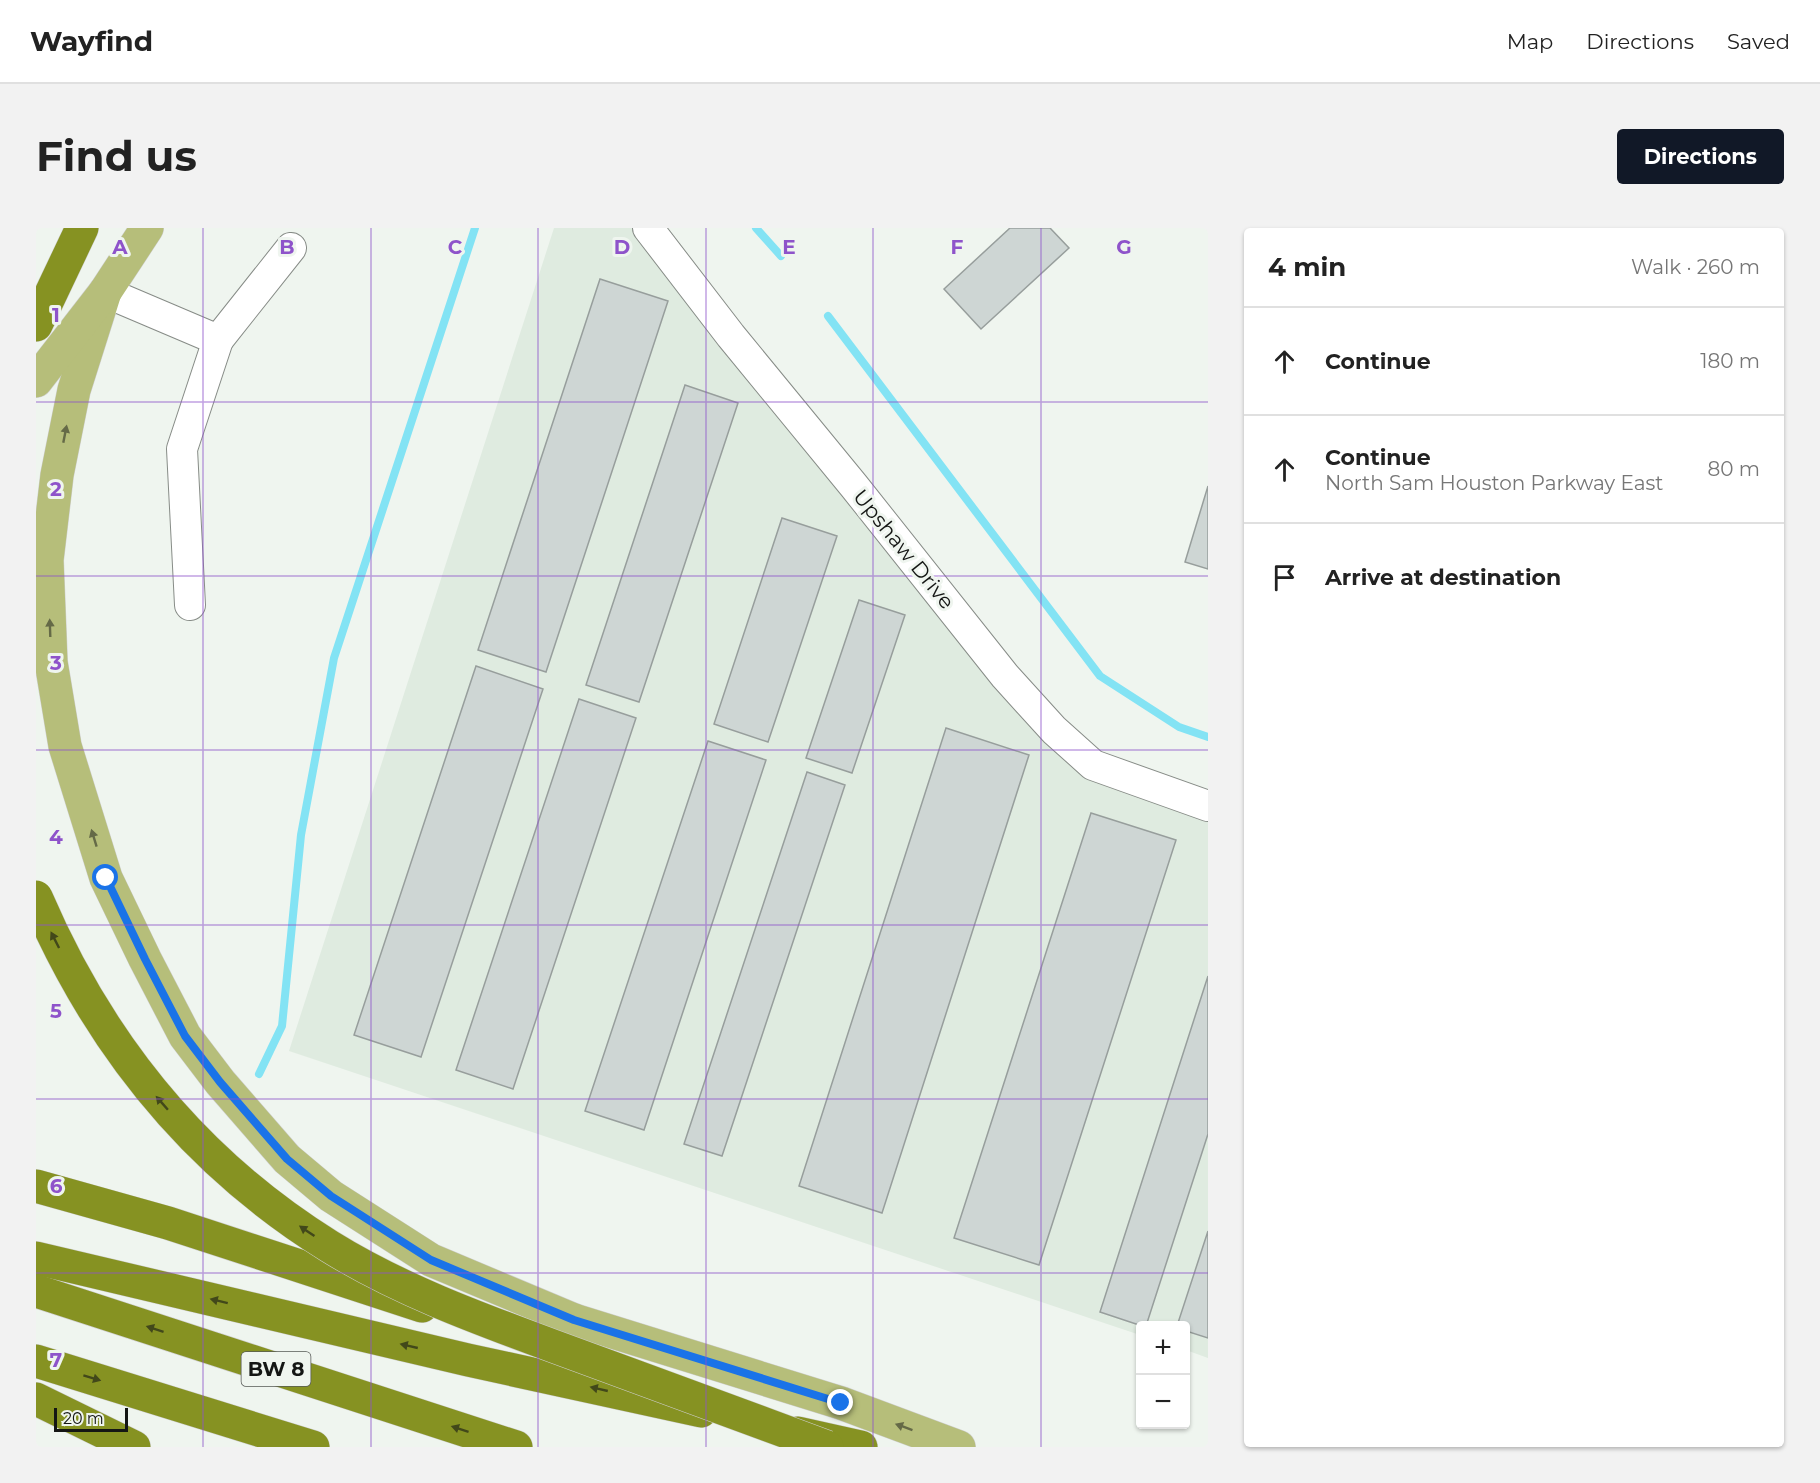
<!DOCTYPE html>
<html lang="en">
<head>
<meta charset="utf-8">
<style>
	:root { --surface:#fff; --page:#f2f2f2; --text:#222; --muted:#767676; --line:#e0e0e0; --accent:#111827 }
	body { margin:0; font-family:Montserrat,sans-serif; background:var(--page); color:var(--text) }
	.controls { position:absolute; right:18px; bottom:18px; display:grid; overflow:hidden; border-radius:6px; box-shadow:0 2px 4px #0004 }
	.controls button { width:54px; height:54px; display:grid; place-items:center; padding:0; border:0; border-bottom:2px solid var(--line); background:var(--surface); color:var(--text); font:30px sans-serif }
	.scale { position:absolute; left:18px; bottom:15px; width:74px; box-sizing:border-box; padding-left:6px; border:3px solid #141614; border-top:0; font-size:16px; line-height:21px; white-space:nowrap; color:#141614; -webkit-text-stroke:4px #eff5ef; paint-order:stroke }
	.stop { position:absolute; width:18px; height:18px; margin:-14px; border:4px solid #1a73e8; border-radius:50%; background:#fff }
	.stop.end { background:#1a73e8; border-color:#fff; box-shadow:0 2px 6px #0008 }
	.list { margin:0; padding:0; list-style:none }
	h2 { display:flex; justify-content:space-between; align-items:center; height:78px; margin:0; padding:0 24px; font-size:26px }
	h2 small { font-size:20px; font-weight:400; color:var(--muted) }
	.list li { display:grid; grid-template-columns:39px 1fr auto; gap:18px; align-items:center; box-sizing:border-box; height:108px; padding:0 24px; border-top:2px solid var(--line) }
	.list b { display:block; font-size:22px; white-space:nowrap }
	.list p { margin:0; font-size:20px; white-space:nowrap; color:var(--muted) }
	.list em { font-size:20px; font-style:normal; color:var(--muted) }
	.icon { flex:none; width:33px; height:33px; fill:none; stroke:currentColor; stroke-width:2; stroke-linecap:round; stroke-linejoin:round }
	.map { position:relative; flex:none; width:1172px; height:1219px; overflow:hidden; border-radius:6px }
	header { display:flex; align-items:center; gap:36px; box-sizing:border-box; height:84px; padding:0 30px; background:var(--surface); border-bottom:2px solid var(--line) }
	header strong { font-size:28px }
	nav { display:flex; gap:33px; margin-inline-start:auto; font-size:21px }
	.intro { display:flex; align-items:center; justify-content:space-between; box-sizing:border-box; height:144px; padding:0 36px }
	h1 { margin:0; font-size:42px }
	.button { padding:15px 27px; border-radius:6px; background:var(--accent); color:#fff; font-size:21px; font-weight:700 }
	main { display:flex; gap:36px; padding:0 36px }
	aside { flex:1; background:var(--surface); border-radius:6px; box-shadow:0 2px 4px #0004 }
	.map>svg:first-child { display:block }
	.built { fill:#dfebe0 }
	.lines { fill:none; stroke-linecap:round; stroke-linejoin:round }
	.stream { stroke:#83e3f4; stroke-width:8 }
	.building { fill:#ced6d4; stroke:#979e9c; stroke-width:1.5 }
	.minor-casing { stroke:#878c87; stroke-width:32 }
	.major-casing { stroke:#d0d0d0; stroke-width:34 }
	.highway-casing { stroke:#d0d0d0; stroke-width:34 }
	.minor { stroke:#fff; stroke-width:30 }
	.major { stroke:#b6be7a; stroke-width:33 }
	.highway { stroke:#869222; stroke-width:33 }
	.highway-bridge-casing { stroke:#d0d0d0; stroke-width:34; stroke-linecap:butt }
	.highway-bridge { stroke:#869222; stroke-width:33 }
	.oneway { fill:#656a47 }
	.oneway2 { fill:#42481a }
	.route { stroke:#1a73e8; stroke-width:8 }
	.grid { fill:none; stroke:#8e53ca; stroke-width:1.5; stroke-opacity:0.55 }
	.labels { text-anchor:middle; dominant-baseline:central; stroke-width:6; stroke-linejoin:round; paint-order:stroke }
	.shield { fill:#eff5ef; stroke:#565956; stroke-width:1.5 }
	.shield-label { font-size:20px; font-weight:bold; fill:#141614 }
	.street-label { font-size:21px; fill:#141614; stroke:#eff5ef }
	.grid-label { font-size:20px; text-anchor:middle; font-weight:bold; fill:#8e53ca; stroke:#eff5ef; stroke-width:6; stroke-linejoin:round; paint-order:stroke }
</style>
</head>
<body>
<header>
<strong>Wayfind</strong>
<nav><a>Map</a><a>Directions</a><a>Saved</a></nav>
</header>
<div class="intro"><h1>Find us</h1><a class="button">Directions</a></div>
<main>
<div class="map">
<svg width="1172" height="1219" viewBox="0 0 1172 1219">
	<rect width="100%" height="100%" fill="#eff5ef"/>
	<polygon class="built" points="518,0 612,0 1018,502 1172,578 1172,1130 1150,1122 1150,1098 1104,1098 1104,1107 253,823"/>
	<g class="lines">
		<g class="stream">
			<polyline points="720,0 745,28"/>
			<polyline points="792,88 1064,448 1143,499 1172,509"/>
			<polyline points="223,846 246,798 265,607 298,430 439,0"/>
		</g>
	</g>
	<g class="building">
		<polygon points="974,0 1014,0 1033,20 945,101 908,61"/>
		<polygon points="564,51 632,73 510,444 442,422"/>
		<polygon points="649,157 702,175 603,474 550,457"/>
		<polygon points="1172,258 1172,341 1149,334"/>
		<polygon points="746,290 801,308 732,514 678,496"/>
		<polygon points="823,372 869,387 816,545 770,530"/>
		<polygon points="440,438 507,461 385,829 318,807"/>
		<polygon points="543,471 600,490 477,861 420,842"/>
		<polygon points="910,500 993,527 846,985 763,958"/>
		<polygon points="672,513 730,532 608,902 549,883"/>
		<polygon points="771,544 809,557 686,928 648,916"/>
		<polygon points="1055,585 1140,612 1003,1037 918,1010"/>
		<polygon points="1172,748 1172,906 1110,1098 1106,1098 1064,1084"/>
		<polygon points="1172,1003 1172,1110 1150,1103 1150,1098 1141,1098"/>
	</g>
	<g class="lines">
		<g class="minor-casing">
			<g id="minor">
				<polyline points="612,0 695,108 818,258 969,448 1018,502 1057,537 1172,578"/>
				<polyline points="69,64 182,112 146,221 154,377"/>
				<polyline points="182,112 255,20"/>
			</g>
		</g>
		<g class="major-casing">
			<g id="major">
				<polyline points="69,64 38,162 21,247 11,332 15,434 29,518 70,650 109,731 149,808 184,854 251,931 295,968 395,1032 538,1092"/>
				<polyline points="0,153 69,64 111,0"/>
				<polyline points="518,1087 538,1092 805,1175 923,1219"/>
			</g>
		</g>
		<g class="highway-casing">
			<g id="highway">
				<polyline points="0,97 46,0"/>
				<polyline points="0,958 132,995 386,1078"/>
				<polyline points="0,1030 432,1132 665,1183"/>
				<polyline points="0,1063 480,1219"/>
				<polyline points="0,1133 277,1219"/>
				<polyline points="0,1171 98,1219"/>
				<polyline points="762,1205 825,1219"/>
			</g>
		</g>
		<use href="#minor" class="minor"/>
		<use href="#major" class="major"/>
		<use href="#highway" class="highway"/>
		<g class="highway-bridge-casing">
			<path id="highway-bridge" d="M0,669C62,814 158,934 293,1018C362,1061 441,1090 517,1118C609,1152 700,1185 791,1219"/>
		</g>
		<use href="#highway-bridge" class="highway-bridge"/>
	</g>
	<defs><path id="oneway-solid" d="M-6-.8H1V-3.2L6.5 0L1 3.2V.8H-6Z" transform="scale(1.5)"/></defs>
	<g class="oneway">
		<use href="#oneway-solid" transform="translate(29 206) rotate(-79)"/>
		<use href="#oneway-solid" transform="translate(14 400) rotate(-92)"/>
		<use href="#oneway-solid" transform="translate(58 610) rotate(-107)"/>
		<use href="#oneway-solid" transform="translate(868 1199) rotate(-160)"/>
	</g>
	<g class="oneway2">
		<use href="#oneway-solid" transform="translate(19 712) rotate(-117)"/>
		<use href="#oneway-solid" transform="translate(126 875) rotate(-131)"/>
		<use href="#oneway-solid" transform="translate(271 1003) rotate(-146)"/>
		<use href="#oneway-solid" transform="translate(183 1073) rotate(-166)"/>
		<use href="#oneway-solid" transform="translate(119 1101) rotate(-162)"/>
		<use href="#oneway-solid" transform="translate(373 1118) rotate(-167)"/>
		<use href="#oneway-solid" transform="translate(56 1150) rotate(17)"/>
		<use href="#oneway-solid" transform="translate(563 1161) rotate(-167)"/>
		<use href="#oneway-solid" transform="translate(424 1201) rotate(-162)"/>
	</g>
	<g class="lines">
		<polyline class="route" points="70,650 109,731 149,808 184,854 251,931 295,968 395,1032 538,1092 805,1175"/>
	</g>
	<path class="grid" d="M167,0V1219M335,0V1219M502,0V1219M670,0V1219M837,0V1219M1005,0V1219M0,174H1172M0,348H1172M0,522H1172M0,697H1172M0,871H1172M0,1045H1172"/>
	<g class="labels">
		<rect class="shield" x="205.5" y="1124" width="69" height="34" rx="4.5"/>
		<g class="shield-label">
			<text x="240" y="1141">BW 8</text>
		</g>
		<g class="street-label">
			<text transform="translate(868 321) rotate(51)">Upshaw Drive</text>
		</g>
	</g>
	<g class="grid-label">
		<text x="84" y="26">A</text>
		<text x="251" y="26">B</text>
		<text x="419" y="26">C</text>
		<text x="586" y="26">D</text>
		<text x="753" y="26">E</text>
		<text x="921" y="26">F</text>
		<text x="1088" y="26">G</text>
		<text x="20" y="94">1</text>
		<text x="20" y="268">2</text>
		<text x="20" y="442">3</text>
		<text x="20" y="616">4</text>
		<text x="20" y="790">5</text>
		<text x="20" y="965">6</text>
		<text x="20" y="1139">7</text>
	</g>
</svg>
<div class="controls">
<button>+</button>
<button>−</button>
</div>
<div class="scale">20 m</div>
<div class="stop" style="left:70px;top:650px"></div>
<div class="stop end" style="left:805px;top:1175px"></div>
</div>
<aside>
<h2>4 min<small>Walk · 260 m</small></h2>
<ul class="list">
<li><svg class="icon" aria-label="ahead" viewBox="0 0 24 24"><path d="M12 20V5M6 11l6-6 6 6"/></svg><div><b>Continue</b></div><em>180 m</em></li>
<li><svg class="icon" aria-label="ahead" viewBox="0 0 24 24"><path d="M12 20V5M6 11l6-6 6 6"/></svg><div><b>Continue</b><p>North Sam Houston Parkway East</p></div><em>80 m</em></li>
<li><svg class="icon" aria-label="arrive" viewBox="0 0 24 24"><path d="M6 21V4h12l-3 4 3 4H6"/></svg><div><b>Arrive at destination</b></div></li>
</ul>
</aside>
</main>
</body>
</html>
